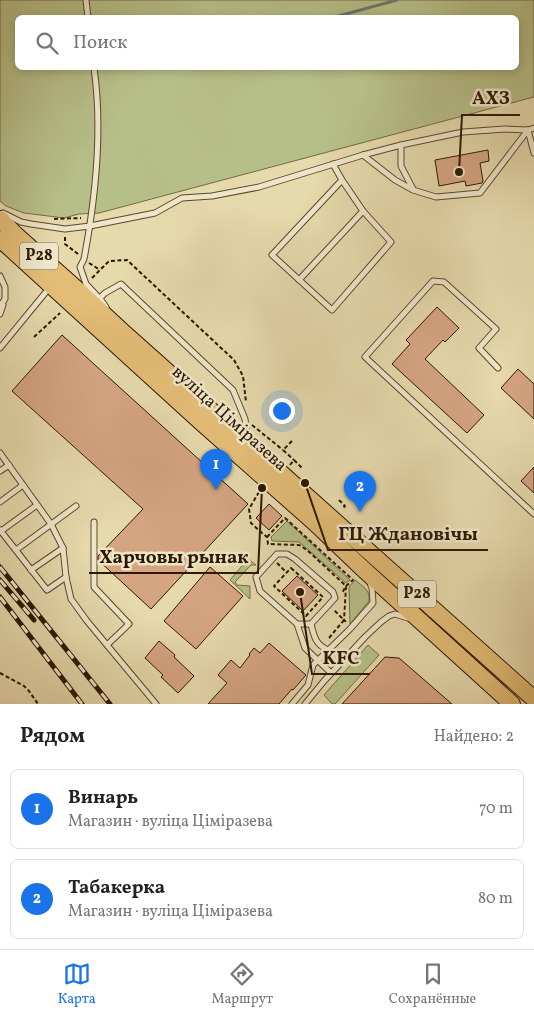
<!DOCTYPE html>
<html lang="ru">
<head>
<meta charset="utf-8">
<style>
	:root { --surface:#fff; --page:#f2f2f2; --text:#222; --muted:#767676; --line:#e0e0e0; --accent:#1a73e8 }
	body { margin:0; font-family:Vollkorn,serif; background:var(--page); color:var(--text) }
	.you { position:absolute; left:281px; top:410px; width:18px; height:18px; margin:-12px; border:4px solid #fff; border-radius:50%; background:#1a73e8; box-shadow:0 0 0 8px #1a73e833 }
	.badge { display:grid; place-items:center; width:32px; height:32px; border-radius:50%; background:var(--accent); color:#fff; font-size:16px; font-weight:700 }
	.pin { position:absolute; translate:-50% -41px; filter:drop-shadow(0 1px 2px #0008) }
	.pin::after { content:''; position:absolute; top:26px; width:18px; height:15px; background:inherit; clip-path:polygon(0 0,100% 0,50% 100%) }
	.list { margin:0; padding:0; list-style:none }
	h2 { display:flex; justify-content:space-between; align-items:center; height:65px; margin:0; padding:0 20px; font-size:21px }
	h2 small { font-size:16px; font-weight:400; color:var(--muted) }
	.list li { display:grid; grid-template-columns:32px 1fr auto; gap:15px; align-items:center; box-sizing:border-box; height:80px; margin:0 10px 10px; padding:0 10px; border:1px solid var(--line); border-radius:8px }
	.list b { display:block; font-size:19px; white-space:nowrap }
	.list p { margin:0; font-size:16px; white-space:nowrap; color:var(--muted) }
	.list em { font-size:16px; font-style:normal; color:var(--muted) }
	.icon { flex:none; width:28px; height:28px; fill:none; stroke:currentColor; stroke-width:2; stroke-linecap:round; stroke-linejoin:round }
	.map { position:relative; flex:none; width:534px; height:704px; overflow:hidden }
	.search { position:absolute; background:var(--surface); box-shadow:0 2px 8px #0003; left:15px; right:15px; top:15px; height:55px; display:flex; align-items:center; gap:12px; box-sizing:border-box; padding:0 18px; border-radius:8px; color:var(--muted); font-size:19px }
	.sheet { height:245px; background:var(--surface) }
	nav { display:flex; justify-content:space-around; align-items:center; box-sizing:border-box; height:70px; border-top:1px solid var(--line); background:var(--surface); font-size:14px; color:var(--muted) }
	nav a { display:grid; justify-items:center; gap:2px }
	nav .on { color:var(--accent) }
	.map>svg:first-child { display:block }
	.green { fill:#b7bf88; stroke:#726c45; fill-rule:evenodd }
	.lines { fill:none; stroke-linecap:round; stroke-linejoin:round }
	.stream { stroke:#6d796c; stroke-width:3 }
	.building { fill:#d5a481; stroke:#2c1802 }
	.lane-casing { stroke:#5a482c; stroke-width:7 }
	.primary-casing { stroke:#2c1802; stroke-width:18 }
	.path { stroke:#2c1802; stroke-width:2; stroke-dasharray:4 2.5; stroke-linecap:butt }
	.lane { stroke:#efe6c9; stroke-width:5 }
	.primary { stroke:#e3bc76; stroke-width:16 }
	.rail-casing { stroke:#2c1802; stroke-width:5 }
	.rail { stroke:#efe6c9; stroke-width:3; stroke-dasharray:9; stroke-linecap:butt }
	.labels { text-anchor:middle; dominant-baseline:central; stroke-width:5; stroke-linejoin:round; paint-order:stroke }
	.shield { fill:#efe6c9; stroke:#66563e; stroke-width:1 }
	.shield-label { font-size:16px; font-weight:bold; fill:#2c1802 }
	.street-label { font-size:18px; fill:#2c1802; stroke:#efe6c9 }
	.leader { fill:none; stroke:#2c1802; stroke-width:2 }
	.callout-dot { fill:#2c1802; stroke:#efe6c9; stroke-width:2 }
	.callout-label { font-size:19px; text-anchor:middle; font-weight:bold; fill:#2c1802; stroke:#efe6c9; stroke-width:5; stroke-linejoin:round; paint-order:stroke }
</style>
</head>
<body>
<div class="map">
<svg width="534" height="704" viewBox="0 0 534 704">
	<rect width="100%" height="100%" fill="#e6d9ac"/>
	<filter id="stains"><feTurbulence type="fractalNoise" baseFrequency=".004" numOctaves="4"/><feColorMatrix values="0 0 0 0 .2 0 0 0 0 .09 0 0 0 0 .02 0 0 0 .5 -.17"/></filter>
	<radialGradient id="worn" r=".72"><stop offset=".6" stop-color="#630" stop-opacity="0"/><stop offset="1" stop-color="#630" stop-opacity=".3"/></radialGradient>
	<g class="green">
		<path d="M0,0H534V97L99,213L79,214L64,218L24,213L6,206L0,201ZM18,18H516V68H18Z"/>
		<polygon points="287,521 350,580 346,583 299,542 272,541 271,537"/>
		<polygon points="248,559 256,565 251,565 235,582 237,585 250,586 250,599 230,580"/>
		<path d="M355,580C362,586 371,590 369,601L350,624L349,587Z"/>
		<polygon points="368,645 379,655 335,704 332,704 324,695"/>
	</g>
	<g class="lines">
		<polyline class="stream" points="331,18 397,0"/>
	</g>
	<g class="building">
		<polygon points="488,150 489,161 480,163 483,181 482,183 466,186 465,181 439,186 435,160"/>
		<polygon points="437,307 459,328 445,342 443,340 425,359 484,415 467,433 392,364 410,344 406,340"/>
		<polygon points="62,335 248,504 151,609 98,560 98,556 143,509 12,391"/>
		<polygon points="518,369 534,384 534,419 501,388"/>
		<polygon points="534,467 534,493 521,481"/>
		<polygon points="269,504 282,516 269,530 256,518"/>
		<polygon points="210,567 243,596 196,649 164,621"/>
		<polygon points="297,576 318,595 303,611 282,591"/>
		<polygon points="159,641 175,655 174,657 194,676 178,693 161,677 163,675 145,658"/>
		<polygon points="269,643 306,675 293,690 292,689 279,704 208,704 227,683 218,675 231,660 240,668 250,655 249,654 254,648 260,653"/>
		<polygon points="385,657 399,658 452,704 342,704"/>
	</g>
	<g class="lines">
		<g class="lane-casing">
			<g id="lane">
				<polyline points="86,0 88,18"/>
				<path d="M94,68C103,131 96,196 84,259L80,267L86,284L101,300L106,307"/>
				<polyline points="528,130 534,153"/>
				<polyline points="401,145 401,166 413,189"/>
				<polyline points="363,155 395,180 413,190 436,197 480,193 528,130"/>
				<polyline points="333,164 342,180 272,255 332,310 391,242 363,211 342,180"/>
				<polyline points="3,213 21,222 31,224 65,229 90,226 155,213 182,198 212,196 259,187 363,155 401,145 463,132 505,129 528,130 534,128"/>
				<polyline points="0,276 5,287 5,299 0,306"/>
				<polyline points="299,280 363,211"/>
				<polyline points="97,301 105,293 121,284 233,390 245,419 247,437"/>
				<polyline points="0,314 3,305"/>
				<polyline points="0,348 50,287"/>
				<polyline points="498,368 479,348 496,329 444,282 433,281 365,357 534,514"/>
				<polyline points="0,453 51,524 63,548 66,577 71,599 87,621 156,704"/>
				<polyline points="0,471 9,465"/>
				<polyline points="0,502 23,485"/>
				<polyline points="94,522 94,587 129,624 107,645"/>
				<polyline points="0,530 47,590 66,577"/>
				<polyline points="1,531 37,505"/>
				<polyline points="16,550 76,506"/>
				<polygon points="277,554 287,554 295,559 333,592 335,598 311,624 297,624 260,591 256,577"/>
				<polyline points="31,570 63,548"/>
				<polyline points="297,624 305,648 331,673"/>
				<path d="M311,624C314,636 315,644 328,650"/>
				<polyline points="292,704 308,685 313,665 350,629 373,603 372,588 370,583"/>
				<polyline points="305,704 324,681 365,637 381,622 389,616 395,614 411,619"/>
			</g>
		</g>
		<g class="primary-casing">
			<g id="primary">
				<polyline points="0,219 16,235 79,291 122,331 534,699"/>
				<polyline points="0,239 202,423 315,523 361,567 512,704"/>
			</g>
		</g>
		<g class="path">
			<polyline points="54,219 81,218"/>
			<polyline points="65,237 65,244 78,254"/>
			<polyline points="89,263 100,270"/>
			<polyline points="92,278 109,261 127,260 234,360 243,376 246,402"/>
			<polyline points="34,337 60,313"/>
			<polyline points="252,425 283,450"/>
			<polyline points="292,441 283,450 294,460"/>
			<polyline points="290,465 294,460 302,468"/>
			<polyline points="259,492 249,509 251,523 262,533 267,537 268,544 299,545 307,550 346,586 344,620 346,622"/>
			<polyline points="339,500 345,506 342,509"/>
			<polyline points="267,537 285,518 353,580 346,586 342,593"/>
			<polyline points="376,539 389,540"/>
			<polyline points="277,563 286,572"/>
			<polygon points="291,568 323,597 306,616 274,586"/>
			<polyline points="329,638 344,620 334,610"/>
			<polyline points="0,673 24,686 29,691 38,704"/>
		</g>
		<use href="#lane" class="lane"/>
		<use href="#primary" class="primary"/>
		<g class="rail-casing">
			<g id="rail">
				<polyline points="0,567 110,704"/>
				<polyline points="0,580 34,620"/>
				<polyline points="0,597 82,704"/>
			</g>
		</g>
		<use href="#rail" class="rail"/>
	</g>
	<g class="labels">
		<g class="shield">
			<rect x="20" y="242.5" width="38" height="27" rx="4"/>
			<rect x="398" y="580.5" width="38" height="27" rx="4"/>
		</g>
		<g class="shield-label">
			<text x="39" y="256">Р28</text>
			<text x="417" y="594">Р28</text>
		</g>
		<g class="street-label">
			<text transform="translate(229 419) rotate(42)">вуліца Ціміразева</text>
		</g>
	</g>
	<path class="leader" d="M459 172L462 115H520M305 483L328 550H488M262 488L258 573H89M300 592L312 674H370"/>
	<g class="callout-dot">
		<circle cx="459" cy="172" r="5"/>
		<circle cx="305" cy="483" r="5"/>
		<circle cx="262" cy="488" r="5"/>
		<circle cx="300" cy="592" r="5"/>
	</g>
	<g class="callout-label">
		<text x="491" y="104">АХЗ</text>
		<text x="408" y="540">ГЦ Ждановічы</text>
		<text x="174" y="563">Харчовы рынак</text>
		<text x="341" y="664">KFC</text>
	</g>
	<rect width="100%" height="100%" filter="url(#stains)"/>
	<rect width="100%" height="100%" fill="url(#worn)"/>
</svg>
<div class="you"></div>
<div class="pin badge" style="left:216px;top:490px">1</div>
<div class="pin badge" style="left:360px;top:512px">2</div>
<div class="search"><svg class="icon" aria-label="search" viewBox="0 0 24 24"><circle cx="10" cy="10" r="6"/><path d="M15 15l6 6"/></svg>Поиск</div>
</div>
<section class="sheet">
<h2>Рядом<small>Найдено: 2</small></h2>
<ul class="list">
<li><span class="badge">1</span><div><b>Винарь</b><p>Магазин · вуліца Ціміразева</p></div><em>70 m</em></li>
<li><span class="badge">2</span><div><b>Табакерка</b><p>Магазин · вуліца Ціміразева</p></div><em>80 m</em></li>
</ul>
</section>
<nav>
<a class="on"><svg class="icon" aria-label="map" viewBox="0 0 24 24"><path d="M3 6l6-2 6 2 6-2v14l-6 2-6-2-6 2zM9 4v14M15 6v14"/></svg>Карта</a>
<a><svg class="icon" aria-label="directions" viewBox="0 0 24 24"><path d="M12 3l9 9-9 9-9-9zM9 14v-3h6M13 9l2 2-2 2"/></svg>Маршрут</a>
<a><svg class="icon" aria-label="saved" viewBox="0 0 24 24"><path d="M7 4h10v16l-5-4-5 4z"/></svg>Сохранённые</a>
</nav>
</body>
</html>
